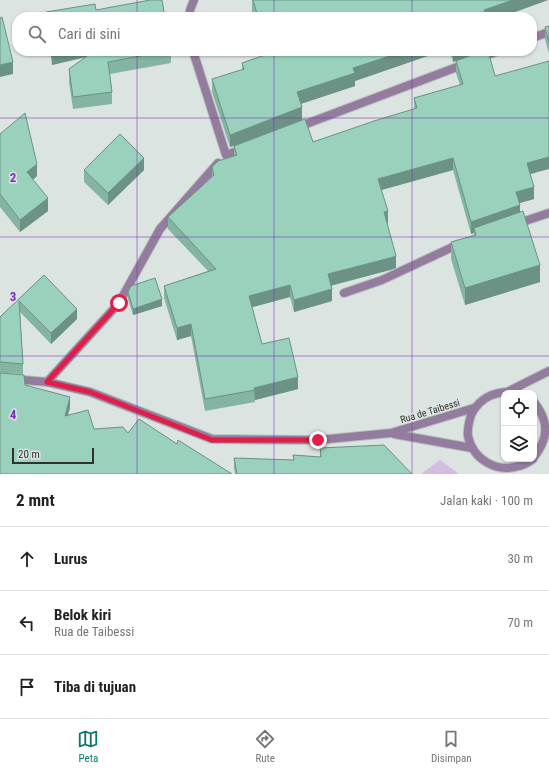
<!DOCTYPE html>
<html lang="id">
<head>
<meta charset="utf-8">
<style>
	:root { --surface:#fff; --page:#f6f6f6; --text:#222; --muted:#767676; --line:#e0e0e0; --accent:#0f766e }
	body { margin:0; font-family:"Roboto Condensed",sans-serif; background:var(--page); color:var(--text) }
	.controls { position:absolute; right:12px; bottom:12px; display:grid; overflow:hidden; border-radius:8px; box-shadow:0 1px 3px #0004 }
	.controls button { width:36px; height:36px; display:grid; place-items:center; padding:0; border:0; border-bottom:1px solid var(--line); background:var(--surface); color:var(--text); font:20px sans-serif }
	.scale { position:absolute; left:12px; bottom:10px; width:82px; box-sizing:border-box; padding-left:4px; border:2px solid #2f3230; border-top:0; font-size:11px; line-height:14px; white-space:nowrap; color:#2f3230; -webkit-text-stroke:3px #dce4e1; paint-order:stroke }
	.stop { position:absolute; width:12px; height:12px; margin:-9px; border:3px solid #e11d48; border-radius:50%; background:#fff }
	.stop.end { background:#e11d48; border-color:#fff; box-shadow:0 1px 4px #0008 }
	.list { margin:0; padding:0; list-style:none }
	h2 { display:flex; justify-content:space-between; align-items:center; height:52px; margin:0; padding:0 16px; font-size:17px }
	h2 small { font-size:13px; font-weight:400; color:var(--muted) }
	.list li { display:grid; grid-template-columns:26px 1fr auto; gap:12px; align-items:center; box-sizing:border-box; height:64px; padding:0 16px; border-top:1px solid var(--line) }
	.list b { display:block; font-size:15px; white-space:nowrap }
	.list p { margin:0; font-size:13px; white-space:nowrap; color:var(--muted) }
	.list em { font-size:13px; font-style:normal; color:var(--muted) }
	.icon { flex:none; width:22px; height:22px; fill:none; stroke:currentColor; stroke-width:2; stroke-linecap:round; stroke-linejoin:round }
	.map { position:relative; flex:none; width:549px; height:474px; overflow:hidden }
	.search { position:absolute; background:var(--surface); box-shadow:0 1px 3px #0004; left:12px; right:12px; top:12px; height:44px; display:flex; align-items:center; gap:10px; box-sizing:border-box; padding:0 14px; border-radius:16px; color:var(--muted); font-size:15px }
	.sheet { height:244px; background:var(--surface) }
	nav { display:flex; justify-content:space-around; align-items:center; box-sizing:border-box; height:56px; border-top:1px solid var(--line); background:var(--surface); font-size:11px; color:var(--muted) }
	nav a { display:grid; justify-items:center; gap:2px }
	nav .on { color:var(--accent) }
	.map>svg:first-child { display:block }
	.green { fill:#d6bbe1 }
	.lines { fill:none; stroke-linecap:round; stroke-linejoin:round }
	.minor-casing { stroke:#b9c0be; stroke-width:10 }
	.tertiary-casing { stroke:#b9c0be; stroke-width:10 }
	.minor { stroke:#947c9e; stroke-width:8 }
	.tertiary { stroke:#947c9e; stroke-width:8 }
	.wall { fill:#84b4a2 }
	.shaded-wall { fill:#6b9284 }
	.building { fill:#99d1bc; stroke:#6b9284 }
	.route { stroke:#e11d48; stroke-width:5 }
	.grid { fill:none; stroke:#7b2cbf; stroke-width:1; stroke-opacity:0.55 }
	.labels { text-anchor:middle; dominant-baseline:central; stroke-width:3; stroke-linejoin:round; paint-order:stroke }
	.street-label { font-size:10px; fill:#2f3230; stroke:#dce4e1 }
	.grid-label { font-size:13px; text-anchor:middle; font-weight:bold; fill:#7b2cbf; stroke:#dce4e1; stroke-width:3; stroke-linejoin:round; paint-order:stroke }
</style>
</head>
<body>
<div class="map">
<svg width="549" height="474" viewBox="0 0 549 474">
	<rect width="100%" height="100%" fill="#dce4e1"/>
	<polygon class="green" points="440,460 459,474 421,474"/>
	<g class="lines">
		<g class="minor-casing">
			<g id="minor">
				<polyline points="190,17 190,10 194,0"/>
				<polyline points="532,38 549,32"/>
				<polyline points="193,51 226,155 243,149"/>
				<polyline points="479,58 498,51"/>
				<polyline points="298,127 465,64"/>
				<polyline points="516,224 549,213"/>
				<polyline points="344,293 382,280 459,244"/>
				<polyline points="47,382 119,303 160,229 218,163"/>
			</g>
		</g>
		<g class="tertiary-casing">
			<g id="tertiary">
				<polyline points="0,378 47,382 90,392 212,439 318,440 391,433 474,408"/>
				<polyline points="509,391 549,371"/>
				<path d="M519,393C499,389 480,396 471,415C469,422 467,429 468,436C473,460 497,473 519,466C524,465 529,462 533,459"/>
				<path d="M534,402C549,421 549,438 534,457"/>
				<polyline points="394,434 472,448"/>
			</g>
		</g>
		<use href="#minor" class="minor"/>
		<use href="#tertiary" class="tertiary"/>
	</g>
	<g class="wall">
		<polygon points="252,0 548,0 501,17 254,17 252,12"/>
		<polygon points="549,26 549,54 545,39 545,27"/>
		<polygon points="50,51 171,51 171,63 110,74 112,92 112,104 73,109 69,82 69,69 86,57 52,65"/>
		<polygon points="266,51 442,51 355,81 355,86 301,104 302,120 313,142 414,109 414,98 460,85 456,73 456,61 453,62 450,51 488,51 495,76 530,174 534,199 519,203 520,212 540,282 465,305 451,259 451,242 474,235 474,233 471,234 453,170 381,190 388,223 387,223 396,268 390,270 331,286 332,301 294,312 290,297 252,307 262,344 298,389 255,400 255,402 205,411 191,336 177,340 164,298 164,286 208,271 168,229 168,217 212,177 212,167 234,156 234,146 230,147 212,92 212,79 242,70 242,63 267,54"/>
		<polygon points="0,134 37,176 33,180 48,211 20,232 0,207"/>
		<polygon points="84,170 144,170 108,205 84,182"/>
		<polygon points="44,275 77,319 51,344 20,312 23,364 23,374 0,373 0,317"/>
		<polygon points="128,292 162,306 133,315 128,299"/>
		<polygon points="320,448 412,474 235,474 234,468 234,458 293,460 293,455 320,457"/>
	</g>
	<g class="shaded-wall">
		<polygon points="513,0 548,0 501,17 484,17 484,10"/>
		<polygon points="60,51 111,51 52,65 52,53"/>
		<polygon points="405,51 442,51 355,81 355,86 297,105 297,92 353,68"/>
		<polygon points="453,51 483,51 453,62"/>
		<polygon points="13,62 13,74 0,77 0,65"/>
		<polygon points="302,107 302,120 230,147 230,135"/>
		<polygon points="549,157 549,169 527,175 527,163"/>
		<polygon points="144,158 144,170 108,205 108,193"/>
		<polygon points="453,158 453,170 378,191 378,179"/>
		<polygon points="37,164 37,176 27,184 27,172"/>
		<polygon points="534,187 534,199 516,204 516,192"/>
		<polygon points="48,198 48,211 20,232 20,220"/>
		<polygon points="520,205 520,217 474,228 474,233 471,234 471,222"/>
		<polygon points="388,211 388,223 384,224 384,212"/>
		<polygon points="396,256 396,268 390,270 328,286 328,274"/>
		<polygon points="540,265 540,282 465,305 465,288"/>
		<polygon points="290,285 290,297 249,308 249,296"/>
		<polygon points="332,289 332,301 294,312 294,300"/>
		<polygon points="162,299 162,306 133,315 133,309"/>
		<polygon points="77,309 77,319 51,344 51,333"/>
		<polygon points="191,324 191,336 177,340 177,328"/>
		<polygon points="298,377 298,389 255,400 254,388"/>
		<polygon points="70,397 70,408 65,426 65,416"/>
	</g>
	<g class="building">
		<polygon points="150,0 162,0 165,17 47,17 46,12 95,4 96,10"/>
		<polygon points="253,0 513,0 484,10 486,17 258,17"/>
		<polygon points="2,17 13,62 0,65 0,18"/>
		<polygon points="549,26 549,42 545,27"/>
		<polygon points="52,51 60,51 52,53"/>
		<polygon points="94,51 167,51 108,62 112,92 73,97 69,69"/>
		<polygon points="270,51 405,51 353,68 355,73 297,92 302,107 230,135 212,79 244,69 242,63 271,53"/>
		<polygon points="482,51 488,51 495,76 549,61 549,157 527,163 534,187 516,192 520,205 471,222 453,158 378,179 388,211 384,212 396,256 390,258 328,274 332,289 294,300 290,285 249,296 262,344 289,338 298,377 254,388 255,390 205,399 191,324 177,328 164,286 216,269 168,217 214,175 212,167 218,161 237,155 234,146 305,119 313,142 374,121 417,108 414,98 463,84 456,61"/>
		<polygon points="25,113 37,164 27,172 48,198 20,220 0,194 0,134"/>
		<polygon points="120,134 144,158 108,193 84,170"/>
		<polygon points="523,211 540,265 465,288 451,242 476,235 474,228"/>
		<polygon points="44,275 77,309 51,333 19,301 23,364 0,362 0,317"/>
		<polygon points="155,278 162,299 133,309 128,292 131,286"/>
		<polygon points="0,373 24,375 25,385 70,397 65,416 88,410 94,429 123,427 128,433 139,419 177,444 178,440 232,474 0,474"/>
		<polygon points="384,445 412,474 237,474 234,458 294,460 293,455 321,457 320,448"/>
	</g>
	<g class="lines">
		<polyline class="route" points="119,303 47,382 90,392 212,440 318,440"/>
	</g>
	<path class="grid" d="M137,0V17M274,0V17M412,0V17M137,51V474M274,51V474M412,51V474M0,118H549M0,237H549M0,356H549"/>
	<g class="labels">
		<g class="street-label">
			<text transform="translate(430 411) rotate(-17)">Rua de Taibessi</text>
		</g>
	</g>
	<g class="grid-label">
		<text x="13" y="182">2</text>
		<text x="13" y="301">3</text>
		<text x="13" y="419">4</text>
	</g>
</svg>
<div class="controls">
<button><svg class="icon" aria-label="locate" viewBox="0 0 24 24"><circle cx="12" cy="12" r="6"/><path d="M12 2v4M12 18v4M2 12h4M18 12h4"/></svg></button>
<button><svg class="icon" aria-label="layers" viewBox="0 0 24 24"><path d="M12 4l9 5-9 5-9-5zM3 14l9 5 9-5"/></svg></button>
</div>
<div class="scale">20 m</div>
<div class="stop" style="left:119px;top:303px"></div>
<div class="stop end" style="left:318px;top:440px"></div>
<div class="search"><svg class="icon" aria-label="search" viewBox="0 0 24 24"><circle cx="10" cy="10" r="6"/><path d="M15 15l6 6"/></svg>Cari di sini</div>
</div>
<section class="sheet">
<h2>2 mnt<small>Jalan kaki · 100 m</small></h2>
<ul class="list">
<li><svg class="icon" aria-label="ahead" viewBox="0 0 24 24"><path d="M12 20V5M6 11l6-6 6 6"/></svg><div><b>Lurus</b></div><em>30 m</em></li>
<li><svg class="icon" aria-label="left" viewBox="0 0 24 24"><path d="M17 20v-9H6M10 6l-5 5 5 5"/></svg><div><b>Belok kiri</b><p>Rua de Taibessi</p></div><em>70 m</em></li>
<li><svg class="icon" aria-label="arrive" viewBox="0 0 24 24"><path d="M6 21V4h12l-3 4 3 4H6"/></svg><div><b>Tiba di tujuan</b></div></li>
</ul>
</section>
<nav>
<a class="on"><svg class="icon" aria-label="map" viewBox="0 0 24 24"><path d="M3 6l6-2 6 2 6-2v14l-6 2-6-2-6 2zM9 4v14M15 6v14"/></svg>Peta</a>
<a><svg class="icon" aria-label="directions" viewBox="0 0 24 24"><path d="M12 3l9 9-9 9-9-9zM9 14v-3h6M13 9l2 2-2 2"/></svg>Rute</a>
<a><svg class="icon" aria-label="saved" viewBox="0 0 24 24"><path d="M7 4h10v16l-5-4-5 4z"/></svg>Disimpan</a>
</nav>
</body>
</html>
